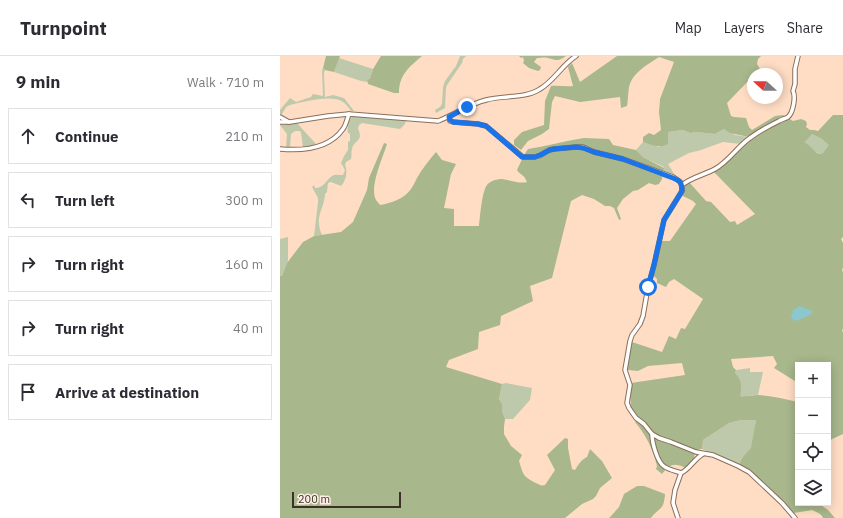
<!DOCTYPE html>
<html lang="en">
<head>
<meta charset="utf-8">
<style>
	:root { --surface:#fff; --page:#f2f2f3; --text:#2b2b33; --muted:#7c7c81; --line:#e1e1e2 }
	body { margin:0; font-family:"IBM Plex Sans",sans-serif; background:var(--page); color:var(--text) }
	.controls { position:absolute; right:12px; bottom:12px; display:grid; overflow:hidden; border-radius:0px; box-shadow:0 2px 10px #0003 }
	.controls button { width:36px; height:36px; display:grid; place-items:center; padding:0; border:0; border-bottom:1px solid var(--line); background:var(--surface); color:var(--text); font:20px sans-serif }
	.compass { position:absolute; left:467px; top:12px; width:36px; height:36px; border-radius:50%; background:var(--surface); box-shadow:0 2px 10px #0003; rotate:291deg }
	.scale { position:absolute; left:12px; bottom:10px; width:109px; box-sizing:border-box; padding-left:4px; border:2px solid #3d3027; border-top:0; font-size:11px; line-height:14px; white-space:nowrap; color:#3d3027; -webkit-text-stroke:3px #fdefe5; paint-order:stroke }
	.stop { position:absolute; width:12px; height:12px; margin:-9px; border:3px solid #1a73e8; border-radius:50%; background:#fff }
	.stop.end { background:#1a73e8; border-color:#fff; box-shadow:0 1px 4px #0008 }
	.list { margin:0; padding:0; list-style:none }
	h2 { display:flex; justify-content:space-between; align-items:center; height:52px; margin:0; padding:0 16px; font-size:17px }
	h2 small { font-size:13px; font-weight:400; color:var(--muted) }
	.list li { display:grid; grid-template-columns:26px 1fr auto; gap:12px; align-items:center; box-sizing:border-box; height:56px; margin:0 8px 8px; padding:0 8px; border:1px solid var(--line); border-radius:0px }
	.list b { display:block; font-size:15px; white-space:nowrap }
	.list em { font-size:13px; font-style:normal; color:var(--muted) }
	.icon { flex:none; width:22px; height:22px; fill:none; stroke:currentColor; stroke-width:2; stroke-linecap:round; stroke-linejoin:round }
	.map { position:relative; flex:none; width:563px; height:462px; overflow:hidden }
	header { display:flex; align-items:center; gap:24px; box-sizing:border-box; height:56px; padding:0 20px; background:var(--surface); border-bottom:1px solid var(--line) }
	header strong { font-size:19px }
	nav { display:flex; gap:22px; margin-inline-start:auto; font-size:14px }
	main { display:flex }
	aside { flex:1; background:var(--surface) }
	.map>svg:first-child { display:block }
	.green { fill:#bec9ac }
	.forest { fill:#a8b78c; fill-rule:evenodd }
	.water { fill:#8bc7cd }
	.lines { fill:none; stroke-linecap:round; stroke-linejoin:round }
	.street-casing { stroke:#8b6e58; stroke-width:5.5 }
	.street { stroke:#fff; stroke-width:3.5 }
	.route { stroke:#1a73e8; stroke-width:5 }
</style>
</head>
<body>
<header>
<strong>Turnpoint</strong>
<nav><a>Map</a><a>Layers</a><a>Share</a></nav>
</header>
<main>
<aside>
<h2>9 min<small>Walk · 710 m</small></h2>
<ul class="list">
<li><svg class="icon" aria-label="ahead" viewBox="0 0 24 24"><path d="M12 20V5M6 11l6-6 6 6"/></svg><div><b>Continue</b></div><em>210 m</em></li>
<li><svg class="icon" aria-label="left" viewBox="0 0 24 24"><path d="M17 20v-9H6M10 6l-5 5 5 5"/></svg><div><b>Turn left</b></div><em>300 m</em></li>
<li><svg class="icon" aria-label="right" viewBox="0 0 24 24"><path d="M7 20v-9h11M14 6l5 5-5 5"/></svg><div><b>Turn right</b></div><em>160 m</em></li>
<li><svg class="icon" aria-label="right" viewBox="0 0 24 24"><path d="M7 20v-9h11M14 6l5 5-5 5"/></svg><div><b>Turn right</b></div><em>40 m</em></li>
<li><svg class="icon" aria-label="arrive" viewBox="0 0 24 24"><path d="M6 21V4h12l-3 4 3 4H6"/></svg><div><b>Arrive at destination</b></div></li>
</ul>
</aside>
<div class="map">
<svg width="563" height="462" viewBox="0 0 563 462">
	<rect width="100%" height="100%" fill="#ffddc5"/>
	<g class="green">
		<polygon points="180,0 186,0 183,3 182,7 167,29 166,32 165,52 156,57 155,54 160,51 162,48 163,31 165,25 176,10"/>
		<polygon points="59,2 93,13 90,24 87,24 87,26 81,25 54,16"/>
		<path d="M43,12L45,14L44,17L45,41L53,39L64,42L74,55H71C69,52 66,48 63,46C51,38 24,46 10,49L6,51L1,60L0,59V54L10,42L16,46L31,41L33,38L43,40L42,14Z"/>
		<path d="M73,60L126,65L125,68L120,73L82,67L79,69L78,73C84,85 74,84 72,93C71,96 72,100 71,103L66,106L65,109C68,115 66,125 61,130L51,126L48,127L47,136L45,138C44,155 34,159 42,179L34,180L38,146V142L32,131L34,129L35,132C44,132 46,124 52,120C55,118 59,119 63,119L65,114L61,107L64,100L68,94V86L70,85V78L68,77C67,71 68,63 73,60Z"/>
		<polygon points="17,67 36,88 23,92 21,77 20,75 15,75 11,78 10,92 6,92 7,78 0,69"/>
		<polygon points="444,73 455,79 469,81 461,88 443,86 421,94 409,97 388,108 396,121 403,124 399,129 395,125 382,121 384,111 363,101 356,94 363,86 379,91 388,83 387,76 403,74 410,77 416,76 435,78"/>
		<path d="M532,78L542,83L550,89L543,97L540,98C535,96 528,91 525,85Z"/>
		<polygon points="8,181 8,205 2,220 0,220 0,183"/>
		<path d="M470,312V316H483L478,339C472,339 465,341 460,340L455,317L456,314Z"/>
		<polygon points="226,327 252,332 250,344 233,363 225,363 222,355 222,348 219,343 222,328"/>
		<polygon points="461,364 476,364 472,392 462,402 459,409 422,393 423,384 449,367"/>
	</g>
	<g class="forest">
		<polygon points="46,0 60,0 54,16 45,14 43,12"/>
		<path d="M101,0H142C129,11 119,19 119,37H114L88,28L87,24L90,23L93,13Z"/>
		<path d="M239,0H286C277,6 277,4 268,2C264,1 261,2 257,2L254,6L261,11L260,14L258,15L249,12L243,7L244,5L243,1L241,2Z"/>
		<path d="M337,0H481L478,3L477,8L480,13L475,18H473V20L447,47L451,60L454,61L466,62L469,71L472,74L495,60L503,59L513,65L521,63L526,65L527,68L526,71L530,74H534L538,75L553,59H563V181L561,183L563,187V212L562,213L563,217V273L562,274L563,277V378L548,385V309H518V327L494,312L497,308L493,300L451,303L453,311L456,314L455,317C462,324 462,331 460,340C466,341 473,339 479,339C492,340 505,343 518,346V412C514,425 518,435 518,447H538L548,454L555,462H543C542,458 536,456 532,454L514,457L486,429L459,409L462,402L471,392L476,364H461L449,367L423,384L422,393H420L415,395L414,403L406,412C394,407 391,407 382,418L376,413L377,410C373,393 366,379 355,366L358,362C355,358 352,355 351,351C350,347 351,333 351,327L405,319L402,307L368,310L358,315L348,314V306L352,286L382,296L389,280L396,283L401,272L405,273L423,243L394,223L389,226L386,231L377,227V223L373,219L381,185H390L416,148L413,145L401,139L405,129L409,126L426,145L431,146L450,166L455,165L457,169L475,158L433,115L469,81L450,77L444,73L435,78L416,76L410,77L403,74L388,76V88C379,93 372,89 363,86V81L369,77L374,79L381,74L379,56L380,43L394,6L379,1C367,9 353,16 349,31C348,37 348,44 347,50L341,52L340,41L300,46L275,40L272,46L269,73L262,78L248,85L241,94L234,89V84L242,76L264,69L265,45L271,30C278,29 286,31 293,30L288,11L292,7L300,26ZM532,78L542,83L549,89L543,97L540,98L537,97L525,86Z"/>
		<path d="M304,82L329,83L333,89L356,94L363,101L384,112L382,123L379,128L375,129L369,127L358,134L353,135L343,143L337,152L341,163L339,164L334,152L330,150H325L314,143L302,139L291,145L272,222L250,230L253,245L221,260L220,269L199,276L198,293L169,304L166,311L222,328L219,343L222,348V355L225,363L224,371V378L231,390L242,399L239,405C243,418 243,421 256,427C260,429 261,430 265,429L275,414L267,399L285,382L288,383V392L292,413L295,414C298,409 301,404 307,401L310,393L322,405L332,422L320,432L316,440L313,443L302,448L285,462H0V220H2L7,207L23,186L34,180L61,176L73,166L87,134L89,122L104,87L107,88C103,101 89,132 96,144C97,146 99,147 100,149C111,147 124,143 131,133C133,130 135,126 137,122C142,113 149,104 156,96L162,104L176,108L171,118L164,152L174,153V170H199C200,161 202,135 207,129C210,125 217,123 222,123C230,124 239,128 247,126C244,118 241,120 237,114L244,99L248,93C267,90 285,85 304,82Z"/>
		<path d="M357,430H364L385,438C385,441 384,446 383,449C380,454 374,457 371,462H329L332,459L339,451L344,438Z"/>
	</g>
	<polygon class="water" points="520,250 532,255 532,258 517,265 512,263 511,261 513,254"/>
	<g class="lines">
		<g class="street-casing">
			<g id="street">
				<polyline points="0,61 9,66"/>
				<path d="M169,61L170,65L173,66L198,68L206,70L243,101H255L261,99L269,94L274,93L296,91H303L314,96L343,103L393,121C400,125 402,126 402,135L384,164L374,209L368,231L363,260L360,268L352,279L350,285L345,314L350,329L347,347L349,352L356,362L364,368L372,378L379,382L391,386L416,396L433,399L458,410L469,416L502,447L515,462"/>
				<path d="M0,66H10L48,60L69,58L158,65C174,59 189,48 206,44C223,39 245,43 260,33C274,25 282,9 296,0"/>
				<path d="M0,93C22,95 49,93 63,73C66,69 67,63 69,58"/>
				<path d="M402,129C412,121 424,119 435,113C449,105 457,91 470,82C479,75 489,70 499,65C502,63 505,63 508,61C513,57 516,41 513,35L515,28V13L518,0"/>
				<path d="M372,378C372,386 377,407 385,411C390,414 396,415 401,417C410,413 414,403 423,398"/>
				<polyline points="398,462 393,447 395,434 401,417"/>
			</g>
		</g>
		<use href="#street" class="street"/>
	</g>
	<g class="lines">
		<path class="route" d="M187,51L169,61L170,64L173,66L198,68L206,70L242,101H255L260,99L270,94L274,93L296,91L303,92L314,96L343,103L393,122C400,125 402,126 402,135L384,164L374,209L368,231"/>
	</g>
</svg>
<div class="controls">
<button>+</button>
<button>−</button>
<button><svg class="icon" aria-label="locate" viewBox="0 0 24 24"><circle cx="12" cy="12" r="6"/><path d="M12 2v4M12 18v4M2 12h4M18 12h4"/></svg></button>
<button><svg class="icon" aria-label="layers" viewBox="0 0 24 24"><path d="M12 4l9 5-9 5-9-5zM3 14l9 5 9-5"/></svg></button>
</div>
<svg class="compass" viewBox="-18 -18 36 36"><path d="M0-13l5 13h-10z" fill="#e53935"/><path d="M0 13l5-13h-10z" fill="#7c7c81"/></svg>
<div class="scale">200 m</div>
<div class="stop" style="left:368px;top:231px"></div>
<div class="stop end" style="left:187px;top:51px"></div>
</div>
</main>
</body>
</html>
